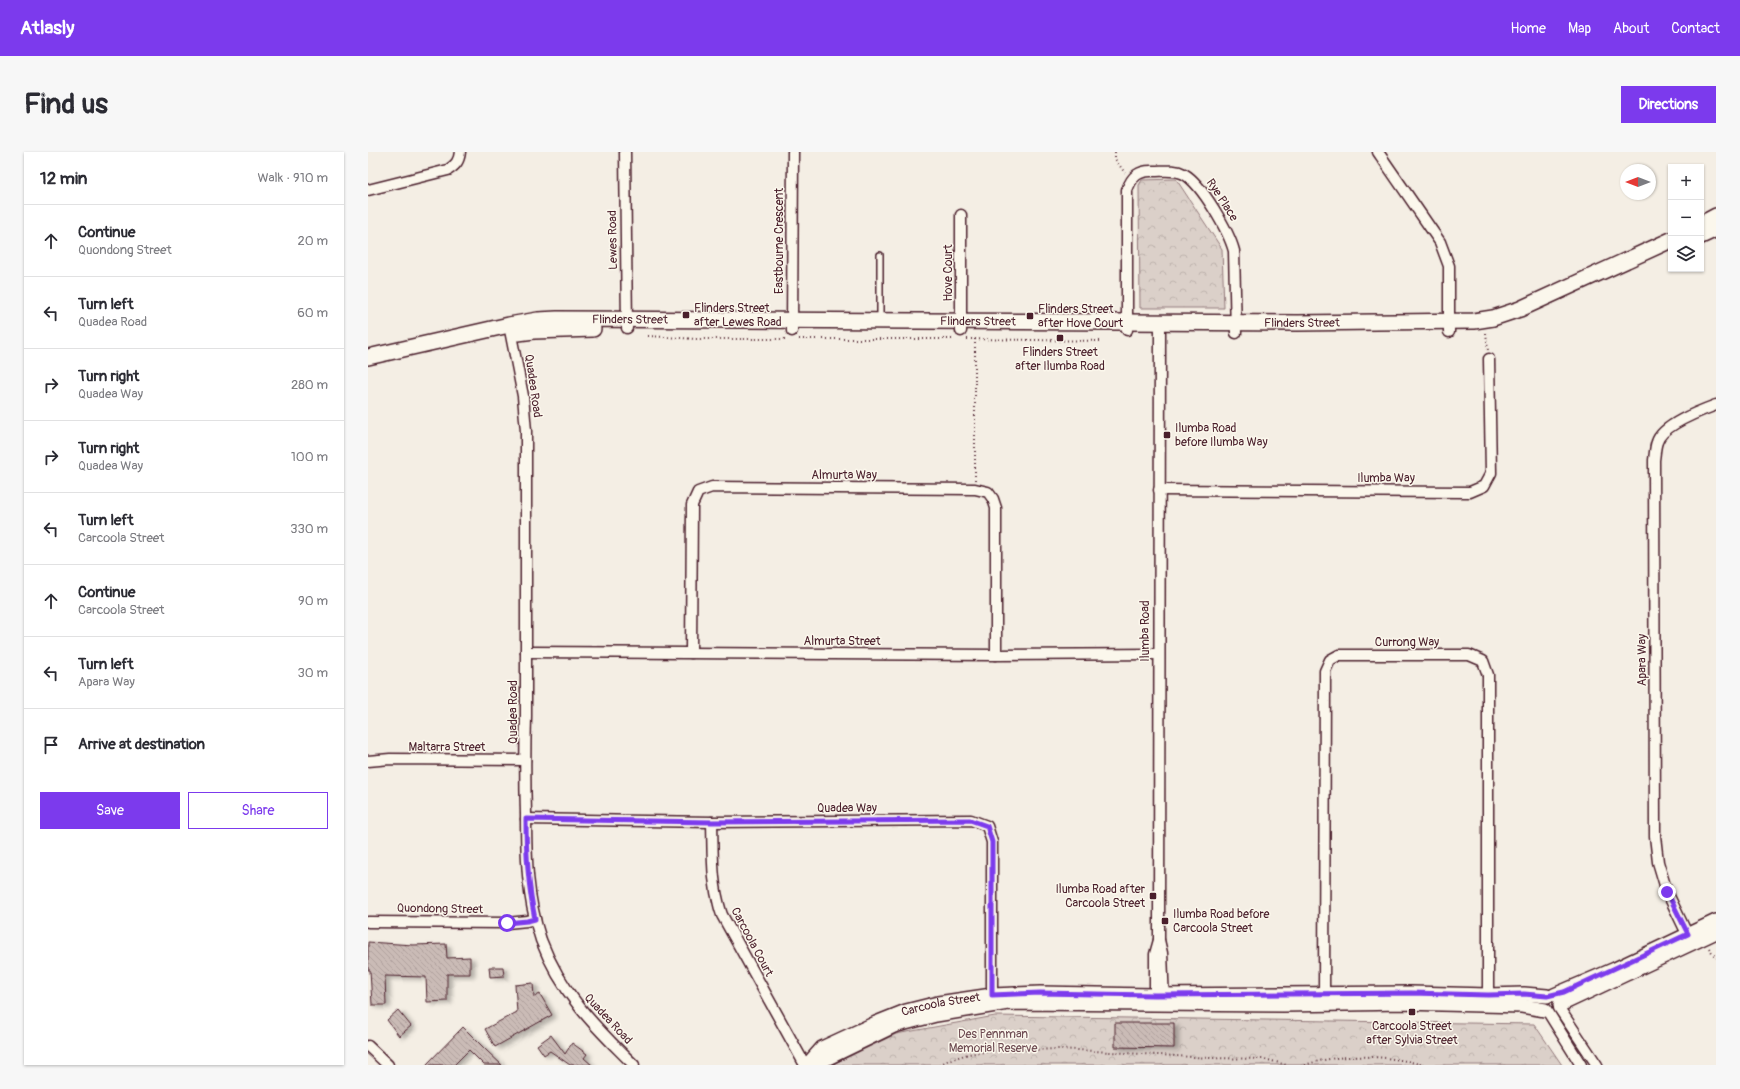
<!DOCTYPE html>
<html lang="en">
<head>
<meta charset="utf-8">
<style>
	:root { --surface:#fff; --page:#f7f7f7; --text:#2b2b33; --muted:#7c7c81; --line:#e1e1e2; --accent:#7c3aed }
	body { margin:0; font-family:Pangolin,sans-serif; background:var(--page); color:var(--text) }
	.controls { position:absolute; right:12px; top:12px; display:grid; overflow:hidden; border-radius:0px; box-shadow:0 1px 3px #0004 }
	.controls button { width:36px; height:36px; display:grid; place-items:center; padding:0; border:0; border-bottom:1px solid var(--line); background:var(--surface); color:var(--text); font:20px sans-serif }
	.compass { position:absolute; left:1252px; top:12px; width:36px; height:36px; border-radius:50%; background:var(--surface); box-shadow:0 1px 3px #0004; rotate:270deg }
	.stop { position:absolute; width:12px; height:12px; margin:-9px; border:3px solid #7c3aed; border-radius:50%; background:#fff }
	.stop.end { background:#7c3aed; border-color:#fff; box-shadow:0 1px 4px #0008 }
	.list { margin:0; padding:0; list-style:none }
	h2 { display:flex; justify-content:space-between; align-items:center; height:52px; margin:0; padding:0 16px; font-size:17px }
	h2 small { font-size:13px; font-weight:400; color:var(--muted) }
	.list li { display:grid; grid-template-columns:26px 1fr auto; gap:12px; align-items:center; box-sizing:border-box; height:72px; padding:0 16px; border-top:1px solid var(--line) }
	.list b { display:block; font-size:15px; white-space:nowrap }
	.list p { margin:0; font-size:13px; white-space:nowrap; color:var(--muted) }
	.list em { font-size:13px; font-style:normal; color:var(--muted) }
	.actions { display:flex; gap:8px; padding:12px 16px }
	.actions a { flex:1; padding:9px 0; border:1px solid var(--accent); border-radius:0px; text-align:center; font-size:14px; color:var(--accent) }
	.actions .main { background:var(--accent); color:#fff }
	.icon { flex:none; width:22px; height:22px; fill:none; stroke:currentColor; stroke-width:2; stroke-linecap:round; stroke-linejoin:round }
	.map { position:relative; flex:none; width:1348px; height:913px; overflow:hidden; border-radius:0px }
	header { display:flex; align-items:center; gap:24px; box-sizing:border-box; height:56px; padding:0 20px; background:var(--accent); color:#fff }
	header strong { font-size:19px }
	nav { display:flex; gap:22px; margin-inline-start:auto; font-size:14px }
	.intro { display:flex; align-items:center; justify-content:space-between; box-sizing:border-box; height:96px; padding:0 24px }
	h1 { margin:0; font-size:28px }
	.button { padding:10px 18px; border-radius:0px; background:var(--accent); color:#fff; font-size:14px; font-weight:700 }
	main { display:flex; gap:24px; padding:0 24px }
	aside { flex:1; background:var(--surface); border-radius:0px; box-shadow:0 1px 3px #0004 }
	.map>svg:first-child { display:block }
	.forest { fill:url(#forest-crowns); stroke:#92787a }
	.building { fill:url(#building-back-hatch); stroke:#4a1f2b; filter:url(#shadow) }
	.lines { fill:none; stroke-linecap:round; stroke-linejoin:round }
	.service-casing { stroke:#4a1f2b; stroke-width:8 }
	.minor-casing { stroke:#4a1f2b; stroke-width:13 }
	.tertiary-casing { stroke:#4a1f2b; stroke-width:16 }
	.secondary-casing { stroke:#4a1f2b; stroke-width:18 }
	.path { stroke:#4a1f2b; stroke-width:2; stroke-dasharray:1 3; stroke-linecap:butt }
	.service { stroke:#fbf7ec; stroke-width:5 }
	.minor { stroke:#fbf7ec; stroke-width:10 }
	.tertiary { stroke:#fbf7ec; stroke-width:13 }
	.secondary { stroke:#fbf7ec; stroke-width:15 }
	.route { stroke:#7c3aed; stroke-width:5 }
	.poi-dot { fill:#4a1f2b; stroke:#fbf7ec; stroke-width:1.5 }
	.labels { text-anchor:middle; dominant-baseline:central; stroke-width:3; stroke-linejoin:round; paint-order:stroke }
	.street-label { font-size:12px; fill:#4a1f2b; stroke:#fbf7ec }
	.poi-label { font-size:12px; fill:#4a1f2b; stroke:#fbf7ec; text-anchor:start }
	.park-label { font-size:12px; fill:#6e4b52; stroke:#fbf7ec }
</style>
</head>
<body>
<header>
<strong>Atlasly</strong>
<nav><a>Home</a><a>Map</a><a>About</a><a>Contact</a></nav>
</header>
<div class="intro"><h1>Find us</h1><a class="button">Directions</a></div>
<main>
<aside>
<h2>12 min<small>Walk · 910 m</small></h2>
<ul class="list">
<li><svg class="icon" aria-label="ahead" viewBox="0 0 24 24"><path d="M12 20V5M6 11l6-6 6 6"/></svg><div><b>Continue</b><p>Quondong Street</p></div><em>20 m</em></li>
<li><svg class="icon" aria-label="left" viewBox="0 0 24 24"><path d="M17 20v-9H6M10 6l-5 5 5 5"/></svg><div><b>Turn left</b><p>Quadea Road</p></div><em>60 m</em></li>
<li><svg class="icon" aria-label="right" viewBox="0 0 24 24"><path d="M7 20v-9h11M14 6l5 5-5 5"/></svg><div><b>Turn right</b><p>Quadea Way</p></div><em>280 m</em></li>
<li><svg class="icon" aria-label="right" viewBox="0 0 24 24"><path d="M7 20v-9h11M14 6l5 5-5 5"/></svg><div><b>Turn right</b><p>Quadea Way</p></div><em>100 m</em></li>
<li><svg class="icon" aria-label="left" viewBox="0 0 24 24"><path d="M17 20v-9H6M10 6l-5 5 5 5"/></svg><div><b>Turn left</b><p>Carcoola Street</p></div><em>330 m</em></li>
<li><svg class="icon" aria-label="ahead" viewBox="0 0 24 24"><path d="M12 20V5M6 11l6-6 6 6"/></svg><div><b>Continue</b><p>Carcoola Street</p></div><em>90 m</em></li>
<li><svg class="icon" aria-label="left" viewBox="0 0 24 24"><path d="M17 20v-9H6M10 6l-5 5 5 5"/></svg><div><b>Turn left</b><p>Apara Way</p></div><em>30 m</em></li>
<li><svg class="icon" aria-label="arrive" viewBox="0 0 24 24"><path d="M6 21V4h12l-3 4 3 4H6"/></svg><div><b>Arrive at destination</b></div></li>
</ul>
<div class="actions"><a class="main">Save</a><a>Share</a></div>
</aside>
<div class="map">
<svg width="1348" height="913" viewBox="0 0 1348 913">
	<defs>
		<pattern id="forest-crowns" width="20" height="18" patternUnits="userSpaceOnUse"><rect width="20" height="18" fill="#dbd0c9"/><path d="M2 6a3 3 0 1 1 6 0M12 15a3 3 0 1 1 6 0" fill="none" stroke="#bdb2ad"/></pattern>
		<pattern id="building-back-hatch" width="6" height="6" patternUnits="userSpaceOnUse"><rect width="6" height="6" fill="#cabbb6"/><path d="M-1 5l2 2M0 0l6 6M5-1l2 2" fill="none" stroke="#afa09d"/></pattern>
		<filter id="shadow"><feDropShadow dx="4.5" dy="2.5" stdDeviation="2" flood-color="#0004"/></filter>
	</defs>
	<rect width="100%" height="100%" fill="#f4eee4"/>
	<filter id="ink" filterUnits="userSpaceOnUse"><feTurbulence type="fractalNoise" baseFrequency=".025" numOctaves="2"/><feDisplacementMap in="SourceGraphic" scale="8" xChannelSelector="R" yChannelSelector="G"/><feConvolveMatrix kernelMatrix="1 2 1 2 8 2 1 2 1" color-interpolation-filters="sRGB"/></filter>
	<g filter="url(#ink)">
		<g class="forest">
			<polygon points="808,27 854,97 856,156 772,156 771,33 774,28"/>
			<polygon points="627,864 1166,872 1194,913 463,913 528,882"/>
		</g>
		<g class="building">
			<polygon points="0,790 45,793 78,792 79,806 102,805 102,822 79,822 79,849 59,850 58,825 17,824 18,853 4,853 2,818 0,818"/>
			<polygon points="121,815 135,815 136,824 122,825"/>
			<polygon points="165,831 166,845 172,842 184,863 127,895 117,877 149,860 147,833"/>
			<polygon points="30,858 43,874 31,884 19,868"/>
			<polygon points="747,871 806,871 806,896 747,895"/>
			<polygon points="95,875 119,899 134,913 116,913 101,898 86,913 58,913"/>
			<polygon points="183,883 197,902 204,891 219,902 216,906 224,913 202,913 182,899 176,903 169,893"/>
		</g>
		<g class="lines">
			<g class="service-casing">
				<polyline id="service" points="512,103 512,166"/>
			</g>
			<g class="minor-casing">
				<g id="minor">
					<polyline points="257,0 259,176"/>
					<polyline points="1010,0 1072,90 1081,114 1081,180"/>
					<path d="M0,38L80,18C88,13 91,9 92,0"/>
					<polyline points="593,63 593,179"/>
					<polyline points="792,170 791,788 794,801 796,850"/>
					<path d="M141,173L155,244L158,279C158,374 158,469 158,564C157,597 157,629 158,662C158,705 159,747 173,788C193,841 227,875 266,913"/>
					<path d="M759,178V38C764,24 771,18 786,19C796,19 807,17 816,22C834,32 861,80 866,99L868,181"/>
					<polyline points="424,179 425,0"/>
					<polyline points="791,338 1102,340 1116,334 1123,321 1121,207"/>
					<polyline points="158,500 628,503 790,502"/>
					<polyline points="323,501 324,353 330,340 344,335 607,337 620,340 625,347 628,356 628,503"/>
					<polyline points="0,609 22,607 157,608"/>
					<polyline points="158,667 344,670 603,668 619,674 624,690 624,849"/>
					<path d="M344,670C345,703 343,731 354,763L437,913"/>
					<polyline points="0,770 139,771 159,769 167,767"/>
					<path d="M1322,788L1299,740L1290,710L1287,684L1286,308C1287,302 1287,295 1289,290C1294,273 1332,259 1348,253"/>
					<polyline points="956,848 957,519 962,508 971,503 1101,503 1115,509 1120,523 1120,849"/>
					<polyline points="787,849 787,802 791,788"/>
					<polyline points="1191,856 1229,913"/>
					<polyline points="1180,860 1213,913"/>
					<polyline points="0,894 20,913"/>
				</g>
			</g>
			<g class="tertiary-casing">
				<g id="tertiary">
					<polyline points="1186,843 1247,817 1348,769"/>
					<polyline points="1192,853 1348,780"/>
					<path id="s1" d="M439,913L454,896L508,871L538,859L570,851L624,843L672,841L787,843L1043,841L1120,843L1156,842L1179,844"/>
					<polyline points="441,913 458,907 526,874 568,863 640,851 915,853 1034,851 1154,854 1177,858"/>
				</g>
			</g>
			<g class="secondary-casing">
				<g id="secondary">
					<polyline points="1333,72 1348,64"/>
					<polyline points="1333,84 1348,77"/>
					<polyline points="150,181 166,179 225,177"/>
					<path id="s2" d="M0,205L141,173L170,168L189,167L930,171L1106,169L1125,166L1152,157L1303,88"/>
				</g>
			</g>
			<g class="path">
				<polyline points="747,0 747,7 757,21"/>
				<polyline points="1118,181 1120,198"/>
				<polyline points="280,184 327,187 418,187"/>
				<polyline points="431,187 586,187"/>
				<polyline points="599,187 734,189"/>
				<polyline points="607,187 607,328"/>
				<polyline points="1341,796 1348,806"/>
				<polyline points="572,913 578,909 600,902 624,899 692,897 841,906 896,907 919,913"/>
				<path d="M937,913C971,901 1020,903 1055,913"/>
			</g>
			<use href="#service" class="service"/>
			<use href="#minor" class="minor"/>
			<use href="#tertiary" class="tertiary"/>
			<use href="#secondary" class="secondary"/>
		</g>
	</g>
	<g class="lines" filter="url(#ink)">
		<path class="route" d="M139,771L159,769L167,767C160,733 158,701 158,667L344,670L602,668L619,674L624,690V843L672,841L787,843L1043,841L1120,843L1156,842L1179,844L1196,840L1320,782L1299,740"/>
	</g>
	<g class="poi-dot">
		<rect x="314" y="159" width="8" height="8" rx="2"/>
		<rect x="658" y="160" width="8" height="8" rx="2"/>
		<rect x="688" y="182" width="8" height="8" rx="2"/>
		<rect x="795" y="279" width="8" height="8" rx="2"/>
		<rect x="781" y="740" width="8" height="8" rx="2"/>
		<rect x="793" y="765" width="8" height="8" rx="2"/>
		<rect x="1040" y="856" width="8" height="8" rx="2"/>
	</g>
	<g class="labels">
		<g class="street-label">
			<text transform="translate(854 48) rotate(57)">Rye Place</text>
			<text transform="translate(245 88) rotate(-91)">Lewes Road</text>
			<text transform="translate(411 89) rotate(-90)">Eastbourne Crescent</text>
			<text transform="translate(580 121) rotate(-90)">Hove Court</text>
			<text stroke="none"><textPath href="#s2" startOffset="266">Flinders Street</textPath></text>
			<text stroke="none"><textPath href="#s2" startOffset="614">Flinders Street</textPath></text>
			<text stroke="none"><textPath href="#s2" startOffset="938">Flinders Street</textPath></text>
			<text transform="translate(165 234) rotate(82)">Quadea Road</text>
			<text x="476" y="323">Almurta Way</text>
			<text x="1018" y="326">Ilumba Way</text>
			<text transform="translate(777 479) rotate(-90)">Ilumba Road</text>
			<text x="474" y="489">Almurta Street</text>
			<text x="1039" y="490">Currong Way</text>
			<text transform="translate(1274 508) rotate(-90)">Apara Way</text>
			<text transform="translate(145 560) rotate(-90)">Quadea Road</text>
			<text x="79" y="595">Maltarra Street</text>
			<text x="479" y="656">Quadea Way</text>
			<text transform="translate(72 757) rotate(1)">Quondong Street</text>
			<text transform="translate(384 790) rotate(62)">Carcoola Court</text>
			<text stroke="none"><textPath href="#s1" startOffset="150">Carcoola Street</textPath></text>
			<text transform="translate(240 867) rotate(47)">Quadea Road</text>
		</g>
		<g class="poi-label">
			<text x="326" y="156">Flinders Street<tspan x="326" dy="14">after Lewes Road</tspan></text>
			<text x="670" y="157">Flinders Street<tspan x="670" dy="14">after Hove Court</tspan></text>
			<text x="692" y="200" text-anchor="middle">Flinders Street<tspan x="692" dy="14">after Ilumba Road</tspan></text>
			<text x="807" y="276">Ilumba Road<tspan x="807" dy="14">before Ilumba Way</tspan></text>
			<text x="777" y="737" text-anchor="end">Ilumba Road after<tspan x="777" dy="14">Carcoola Street</tspan></text>
			<text x="805" y="762">Ilumba Road before<tspan x="805" dy="14">Carcoola Street</tspan></text>
			<text x="1044" y="874" text-anchor="middle">Carcoola Street<tspan x="1044" dy="14">after Sylvia Street</tspan></text>
		</g>
		<g class="park-label">
			<text x="625" y="882">Des Pennman<tspan x="625" dy="14">Memorial Reserve</tspan></text>
		</g>
	</g>
</svg>
<div class="controls">
<button>+</button>
<button>−</button>
<button><svg class="icon" aria-label="layers" viewBox="0 0 24 24"><path d="M12 4l9 5-9 5-9-5zM3 14l9 5 9-5"/></svg></button>
</div>
<svg class="compass" viewBox="-18 -18 36 36"><path d="M0-13l5 13h-10z" fill="#e53935"/><path d="M0 13l5-13h-10z" fill="#7c7c81"/></svg>
<div class="stop" style="left:139px;top:771px"></div>
<div class="stop end" style="left:1299px;top:740px"></div>
</div>
</main>
</body>
</html>
